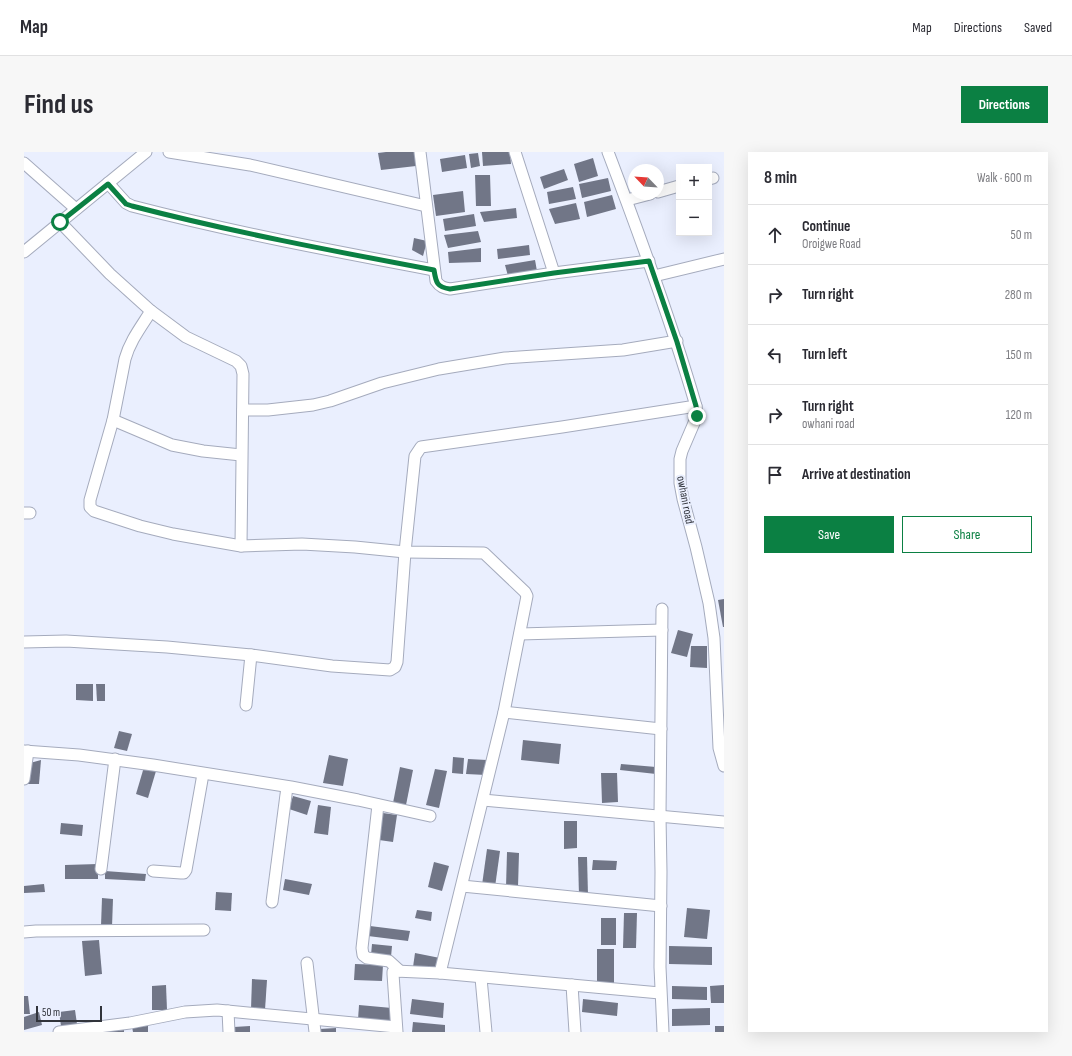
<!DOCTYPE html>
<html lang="en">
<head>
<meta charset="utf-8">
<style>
	:root { --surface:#fff; --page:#f7f7f7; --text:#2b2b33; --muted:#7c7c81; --line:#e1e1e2; --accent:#0b8043 }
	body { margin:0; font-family:"Sofia Sans Condensed",sans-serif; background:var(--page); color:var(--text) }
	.controls { position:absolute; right:12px; top:12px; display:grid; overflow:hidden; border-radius:0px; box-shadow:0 4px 16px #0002 }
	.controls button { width:36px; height:36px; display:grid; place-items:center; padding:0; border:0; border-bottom:1px solid var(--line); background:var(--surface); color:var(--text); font:20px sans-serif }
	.compass { position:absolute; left:604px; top:12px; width:36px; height:36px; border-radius:50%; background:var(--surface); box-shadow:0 4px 16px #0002; rotate:295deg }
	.scale { position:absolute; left:12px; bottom:10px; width:66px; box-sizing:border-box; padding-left:4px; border:2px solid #31343b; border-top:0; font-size:11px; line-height:14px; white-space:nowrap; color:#31343b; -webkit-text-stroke:3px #eaeffe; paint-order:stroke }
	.stop { position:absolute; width:12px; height:12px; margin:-9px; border:3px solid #0b8043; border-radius:50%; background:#fff }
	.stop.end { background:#0b8043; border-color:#fff; box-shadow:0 1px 4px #0008 }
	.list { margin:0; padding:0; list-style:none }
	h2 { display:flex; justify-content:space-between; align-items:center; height:52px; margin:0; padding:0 16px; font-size:17px }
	h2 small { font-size:13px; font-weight:400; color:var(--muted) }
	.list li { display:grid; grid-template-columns:26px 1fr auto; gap:12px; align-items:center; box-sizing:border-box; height:60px; padding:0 16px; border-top:1px solid var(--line) }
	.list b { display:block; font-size:15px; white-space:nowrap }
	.list p { margin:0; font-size:13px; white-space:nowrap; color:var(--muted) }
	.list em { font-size:13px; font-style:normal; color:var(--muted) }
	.actions { display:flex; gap:8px; padding:12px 16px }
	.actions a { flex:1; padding:9px 0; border:1px solid var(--accent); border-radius:0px; text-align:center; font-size:14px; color:var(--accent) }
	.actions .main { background:var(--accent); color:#fff }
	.icon { flex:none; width:22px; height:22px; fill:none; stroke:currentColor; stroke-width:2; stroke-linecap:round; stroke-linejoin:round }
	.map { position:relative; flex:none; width:700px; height:880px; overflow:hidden; border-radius:0px }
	header { display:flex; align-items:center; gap:24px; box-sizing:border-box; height:56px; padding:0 20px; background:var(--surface); border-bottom:1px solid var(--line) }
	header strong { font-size:19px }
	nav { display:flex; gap:22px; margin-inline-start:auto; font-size:14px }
	.intro { display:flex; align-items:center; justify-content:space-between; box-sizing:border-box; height:96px; padding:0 24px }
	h1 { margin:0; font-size:28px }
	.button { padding:10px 18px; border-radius:0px; background:var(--accent); color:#fff; font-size:14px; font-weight:700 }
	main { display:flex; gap:24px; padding:0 24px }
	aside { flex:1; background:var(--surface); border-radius:0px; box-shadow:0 4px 16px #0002 }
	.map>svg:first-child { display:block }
	.building { fill:#717687 }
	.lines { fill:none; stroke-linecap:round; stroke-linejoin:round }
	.minor-casing { stroke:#a5abbd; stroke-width:13 }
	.minor { stroke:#fff; stroke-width:11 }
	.route { stroke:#0b8043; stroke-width:5 }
	.labels { text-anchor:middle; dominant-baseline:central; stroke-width:4; stroke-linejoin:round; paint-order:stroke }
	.street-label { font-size:12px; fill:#31343b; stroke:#eaeffe }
</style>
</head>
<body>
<header>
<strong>Map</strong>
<nav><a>Map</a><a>Directions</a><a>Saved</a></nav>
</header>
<div class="intro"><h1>Find us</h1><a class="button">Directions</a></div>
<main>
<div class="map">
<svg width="700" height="880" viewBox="0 0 700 880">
	<rect width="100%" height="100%" fill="#eaeffe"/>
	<g class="building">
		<polygon points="362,0 391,0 392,14 357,18 354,1"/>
		<polygon points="458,0 486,0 487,12 459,14"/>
		<polygon points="454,1 456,14 447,16 445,2"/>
		<polygon points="441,3 443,16 418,20 416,7"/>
		<polygon points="569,6 574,24 555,30 550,12"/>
		<polygon points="540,17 544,28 520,37 516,25"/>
		<polygon points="451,23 466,23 467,54 452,54"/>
		<polygon points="584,26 587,39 558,46 555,32"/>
		<polygon points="549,35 552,47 525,52 523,40"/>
		<polygon points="439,39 441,60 412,64 409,43"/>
		<polygon points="588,43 592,57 563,65 560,50"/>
		<polygon points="552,51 556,67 531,72 525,57"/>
		<polygon points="492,56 493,66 460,70 456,60"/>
		<polygon points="450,62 452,74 421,79 419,67"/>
		<polygon points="454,79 457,90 424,96 420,83"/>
		<polygon points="390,86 403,89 399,104 388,98"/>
		<polygon points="505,93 506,103 474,107 473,97"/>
		<polygon points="457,96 457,110 425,111 424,100"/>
		<polygon points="511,108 513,119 484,124 481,113"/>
		<polygon points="700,447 700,475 699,475 694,448"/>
		<polygon points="654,478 669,482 663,505 647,501"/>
		<polygon points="667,494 683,494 683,516 666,515"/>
		<polygon points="52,532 69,532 69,549 52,548"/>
		<polygon points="72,532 81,532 81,549 73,549"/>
		<polygon points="95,579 108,582 103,599 90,596"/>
		<polygon points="499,588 537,592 535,612 497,608"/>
		<polygon points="305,603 324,607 319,634 299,631"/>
		<polygon points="429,605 440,606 439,622 428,621"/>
		<polygon points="444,607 463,608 462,623 442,622"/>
		<polygon points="17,608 15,632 4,632 6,611"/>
		<polygon points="597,612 632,615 632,622 596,618"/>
		<polygon points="120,615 132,619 124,646 112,642"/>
		<polygon points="376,615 389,618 382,653 369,651"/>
		<polygon points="411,617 423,619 415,656 402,653"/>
		<polygon points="577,621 593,621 594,650 578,651"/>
		<polygon points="269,644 287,649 283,663 265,657"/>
		<polygon points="294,653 307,655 304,683 290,681"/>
		<polygon points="359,661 373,663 369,690 355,688"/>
		<polygon points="540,669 553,669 553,696 540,697"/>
		<polygon points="37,671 59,673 58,684 36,682"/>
		<polygon points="463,697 476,699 471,735 458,733"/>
		<polygon points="483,700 495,701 494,735 482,735"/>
		<polygon points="554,705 563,705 564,743 555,744"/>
		<polygon points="569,708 593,709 592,718 568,718"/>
		<polygon points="410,710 425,714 418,739 404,735"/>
		<polygon points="74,712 74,727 41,727 41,713"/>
		<polygon points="81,719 122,722 121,729 81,727"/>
		<polygon points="261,727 288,732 285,743 259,738"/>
		<polygon points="20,732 21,740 0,741 0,734"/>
		<polygon points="192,740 208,741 207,759 191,758"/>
		<polygon points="78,746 89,747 88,775 77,774"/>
		<polygon points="663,756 686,758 683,787 660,785"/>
		<polygon points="393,758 408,760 407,769 391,766"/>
		<polygon points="600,761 613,761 612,796 599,796"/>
		<rect x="577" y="766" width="15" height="27"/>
		<polygon points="346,774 386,779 384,789 344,784"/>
		<polygon points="75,788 78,822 61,824 58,789"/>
		<polygon points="348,792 368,794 367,805 347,803"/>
		<polygon points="645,794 688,795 688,813 645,812"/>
		<rect x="573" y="797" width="17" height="37"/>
		<polygon points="391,801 416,806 414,819 389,815"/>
		<polygon points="331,812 359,813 358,829 330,828"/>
		<polygon points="228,827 243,828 241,858 227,857"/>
		<polygon points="142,833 143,858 128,858 128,834"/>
		<polygon points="700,833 700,851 687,851 686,834"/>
		<polygon points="648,834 683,835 683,848 648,847"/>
		<polygon points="0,844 4,844 6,862 0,862"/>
		<polygon points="388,847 420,851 419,866 386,862"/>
		<polygon points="559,847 594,851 593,864 558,860"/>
		<polygon points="335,853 368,856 367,871 334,868"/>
		<polygon points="686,856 686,873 648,874 648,857"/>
		<polygon points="51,858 53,872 37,874 35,860"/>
		<polygon points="15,860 18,873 0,878 0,865"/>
		<polygon points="389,870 421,873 421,880 388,880"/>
		<polygon points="124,874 124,880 109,880 108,875"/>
		<polygon points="226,874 226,880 210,880 210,875"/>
		<rect x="691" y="874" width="9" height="6"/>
		<polygon points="312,876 312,880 295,880 295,877"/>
		<polygon points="100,878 100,880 86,880 86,879"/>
	</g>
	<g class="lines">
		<g class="minor-casing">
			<g id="minor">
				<polyline points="145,0 226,13 402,54"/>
				<path d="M396,0L412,129C416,135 420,136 426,137L530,121L625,109"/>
				<polyline points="491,0 530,121"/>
				<path d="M584,0C616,84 647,168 672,254L673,264L658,299L656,307V331L659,347L672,395L685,451L690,486L695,596L700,614"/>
				<polyline points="0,11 52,57"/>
				<polyline points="685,27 689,26"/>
				<path d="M84,31L102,51L108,54C208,80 309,99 410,118"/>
				<polyline points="634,40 655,34"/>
				<polyline points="603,48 626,42"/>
				<polyline points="36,70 86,122 127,159 162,185 212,209 217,214 219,222 217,394"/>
				<polyline points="0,100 122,0"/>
				<polyline points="630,124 700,107"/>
				<path d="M127,159C117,175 106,189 101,207L89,268L66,348V355L70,359L116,374L149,382L217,394L278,392L331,395L381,400L460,401L501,440L503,444L480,560L416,821"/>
				<polyline points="219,258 244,258 289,253 306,249 358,231 415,217 481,206 599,198 653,189"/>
				<polyline points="89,268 148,293 179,299 217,303"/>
				<polyline points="0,361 6,361"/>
				<polyline points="638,457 636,664 637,720 636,815 639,880"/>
				<polyline points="496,482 638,478"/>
				<polyline points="0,490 42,489 143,495 227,503 308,514 366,518 371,515 373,510 381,400 391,304 397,295 538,275 672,254"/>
				<polyline points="222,553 227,503"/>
				<polyline points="480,560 637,577"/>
				<polyline points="0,599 55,603 129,613 267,635 334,648 406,664"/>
				<polyline points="0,627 4,599"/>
				<polyline points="459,648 700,670"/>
				<polyline points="354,653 338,796 339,803 343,806 365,809 376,819"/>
				<polyline points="77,717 91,607"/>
				<polyline points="129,719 157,721 160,721 162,718 179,622"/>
				<polyline points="438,734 637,754"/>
				<polyline points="248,750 263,635"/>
				<polyline points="0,780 12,779 180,778"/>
				<polyline points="283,811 291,880"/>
				<polyline points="457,826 462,880"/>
				<polyline points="548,833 551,880"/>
				<polyline points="204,859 205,880"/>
				<polyline points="35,880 106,871 161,860 193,858 372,875"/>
				<polyline points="373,880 369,822 369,820 371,819 416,821 636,841"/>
			</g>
		</g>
		<use href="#minor" class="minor"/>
	</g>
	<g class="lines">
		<path class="route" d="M36,70L84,32L102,52L108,54C208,80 309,99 410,118C412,131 413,135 426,137L530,121L625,109L653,190L672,254L673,264"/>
	</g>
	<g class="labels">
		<g class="street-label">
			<text transform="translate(661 348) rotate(79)">owhani road</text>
		</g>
	</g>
</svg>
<div class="controls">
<button>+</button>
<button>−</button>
</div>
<svg class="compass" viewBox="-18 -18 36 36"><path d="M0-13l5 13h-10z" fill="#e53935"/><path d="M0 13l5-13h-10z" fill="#7c7c81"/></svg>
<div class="scale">50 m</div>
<div class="stop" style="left:36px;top:70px"></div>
<div class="stop end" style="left:673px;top:264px"></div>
</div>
<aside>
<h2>8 min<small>Walk · 600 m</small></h2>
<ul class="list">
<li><svg class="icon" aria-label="ahead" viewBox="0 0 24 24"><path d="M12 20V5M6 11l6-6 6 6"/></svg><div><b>Continue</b><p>Oroigwe Road</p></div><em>50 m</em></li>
<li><svg class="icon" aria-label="right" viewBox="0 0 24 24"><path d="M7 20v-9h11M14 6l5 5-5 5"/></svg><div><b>Turn right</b></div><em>280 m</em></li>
<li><svg class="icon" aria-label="left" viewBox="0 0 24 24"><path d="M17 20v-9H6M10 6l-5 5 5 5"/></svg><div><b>Turn left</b></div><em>150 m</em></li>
<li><svg class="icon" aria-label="right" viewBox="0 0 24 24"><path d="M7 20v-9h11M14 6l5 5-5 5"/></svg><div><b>Turn right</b><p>owhani road</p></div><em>120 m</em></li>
<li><svg class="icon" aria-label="arrive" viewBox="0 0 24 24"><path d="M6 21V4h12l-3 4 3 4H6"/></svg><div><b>Arrive at destination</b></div></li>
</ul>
<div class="actions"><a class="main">Save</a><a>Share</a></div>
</aside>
</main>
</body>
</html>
